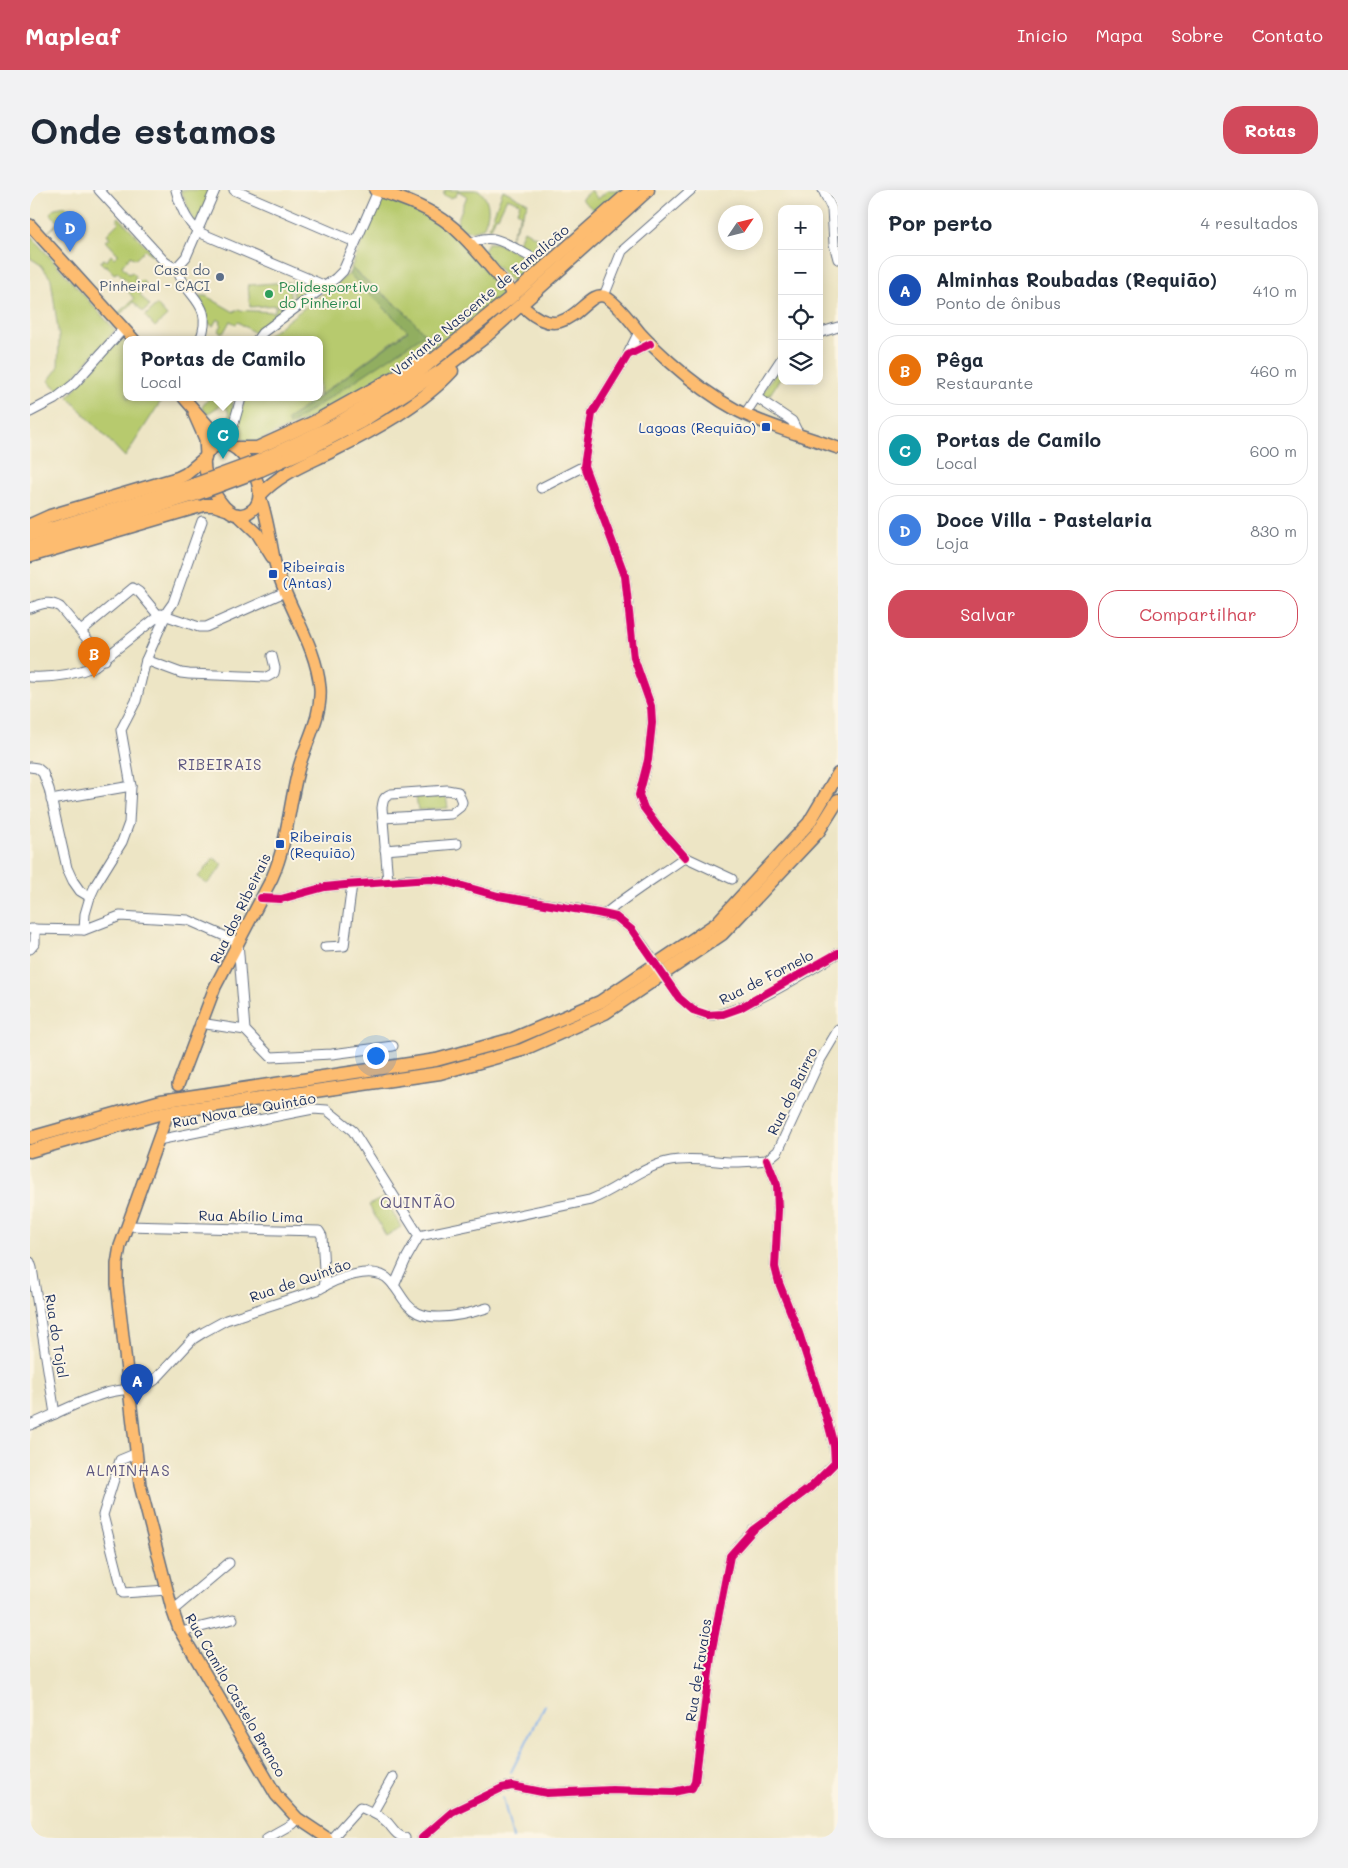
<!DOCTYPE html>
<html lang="pt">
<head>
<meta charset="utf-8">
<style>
	:root { --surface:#fff; --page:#f2f2f3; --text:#1f2937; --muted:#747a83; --line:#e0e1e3; --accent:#d1495b }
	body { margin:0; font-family:Mali,sans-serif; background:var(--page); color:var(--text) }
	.controls { position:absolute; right:15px; top:15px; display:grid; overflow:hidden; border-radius:10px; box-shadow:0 2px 12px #0003 }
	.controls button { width:45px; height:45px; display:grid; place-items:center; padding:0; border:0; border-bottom:1px solid var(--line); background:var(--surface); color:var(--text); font:25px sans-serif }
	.compass { position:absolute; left:688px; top:15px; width:45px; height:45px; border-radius:50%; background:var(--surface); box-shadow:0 2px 12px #0003; rotate:55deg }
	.you { position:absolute; left:345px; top:865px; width:18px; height:18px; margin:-12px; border:4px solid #fff; border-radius:50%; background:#1a73e8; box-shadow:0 0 0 8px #1a73e833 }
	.badge { display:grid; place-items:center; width:32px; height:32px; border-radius:50%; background:var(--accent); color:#fff; font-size:16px; font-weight:700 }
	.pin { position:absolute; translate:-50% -41px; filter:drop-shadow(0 1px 2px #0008) }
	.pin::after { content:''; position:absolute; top:26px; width:18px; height:15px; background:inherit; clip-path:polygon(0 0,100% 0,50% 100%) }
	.popup { position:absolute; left:93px; top:146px; width:200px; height:65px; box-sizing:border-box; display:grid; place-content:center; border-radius:10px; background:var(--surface); filter:drop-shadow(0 1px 4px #0005); font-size:16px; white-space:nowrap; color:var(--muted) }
	.popup b { font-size:19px; color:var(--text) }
	.popup::after { content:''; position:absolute; left:50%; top:100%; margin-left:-10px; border:10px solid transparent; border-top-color:var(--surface) }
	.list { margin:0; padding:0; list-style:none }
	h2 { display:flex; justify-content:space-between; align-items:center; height:65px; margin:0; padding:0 20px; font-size:21px }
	h2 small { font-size:16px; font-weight:400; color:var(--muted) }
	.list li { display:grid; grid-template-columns:32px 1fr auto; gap:15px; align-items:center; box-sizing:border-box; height:70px; margin:0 10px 10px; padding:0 10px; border:1px solid var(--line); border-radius:20px }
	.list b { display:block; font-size:19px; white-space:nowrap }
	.list p { margin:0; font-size:16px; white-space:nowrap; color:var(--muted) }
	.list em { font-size:16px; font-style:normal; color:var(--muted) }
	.actions { display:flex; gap:10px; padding:15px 20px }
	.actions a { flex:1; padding:11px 0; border:1px solid var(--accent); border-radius:20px; text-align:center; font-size:18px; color:var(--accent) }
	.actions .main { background:var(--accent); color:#fff }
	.icon { flex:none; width:28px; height:28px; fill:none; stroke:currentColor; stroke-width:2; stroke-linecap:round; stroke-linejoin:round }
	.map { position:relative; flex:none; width:808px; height:1648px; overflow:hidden; border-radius:20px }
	header { display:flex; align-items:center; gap:30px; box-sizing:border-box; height:70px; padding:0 25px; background:var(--accent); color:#fff }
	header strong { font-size:24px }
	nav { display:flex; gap:28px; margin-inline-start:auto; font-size:18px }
	.intro { display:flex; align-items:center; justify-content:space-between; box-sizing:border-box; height:120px; padding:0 30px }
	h1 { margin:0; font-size:35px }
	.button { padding:12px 22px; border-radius:20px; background:var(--accent); color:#fff; font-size:18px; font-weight:700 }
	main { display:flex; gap:30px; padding:0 30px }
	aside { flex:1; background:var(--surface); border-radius:20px; box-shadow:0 2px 12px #0003 }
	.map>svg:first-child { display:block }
	.green { fill:#b7ca6e; stroke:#697c66 }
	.forest { fill:#91ae61; stroke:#566e60 }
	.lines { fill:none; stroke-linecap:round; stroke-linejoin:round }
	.stream { stroke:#7fb0eb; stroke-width:2 }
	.minor-casing { stroke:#646f82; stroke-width:11 }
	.major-casing { stroke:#646f82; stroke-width:14 }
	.highway-casing { stroke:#646f82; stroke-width:15 }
	.minor { stroke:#fff; stroke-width:9 }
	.major { stroke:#fdbc70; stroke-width:11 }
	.highway { stroke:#fdbc70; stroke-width:12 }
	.minor-bridge-casing { stroke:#646f82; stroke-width:11; stroke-linecap:butt }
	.highway-bridge-casing { stroke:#646f82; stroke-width:15; stroke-linecap:butt }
	.minor-bridge { stroke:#fff; stroke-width:9 }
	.highway-bridge { stroke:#fdbc70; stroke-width:12 }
	.cycleway-casing { stroke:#fcf5e5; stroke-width:11 }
	.cycleway { stroke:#d6006c; stroke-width:8 }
	.service-dot { fill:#5c6f8a; stroke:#fcf5e5; stroke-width:2 }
	.leisure-dot { fill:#2e9e5b; stroke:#fcf5e5; stroke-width:2 }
	.transit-dot { fill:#1a4fb4; stroke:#fcf5e5; stroke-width:2 }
	.labels { text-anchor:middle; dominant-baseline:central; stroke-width:4; stroke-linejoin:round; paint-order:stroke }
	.service-label { font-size:14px; fill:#4e5e75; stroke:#fcf5e5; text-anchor:end }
	.leisure-label { font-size:14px; fill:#27864d; stroke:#fcf5e5; text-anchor:start }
	.street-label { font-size:14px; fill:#1b2f5e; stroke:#fcf5e5 }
	.transit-label { font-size:14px; fill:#164399; stroke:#fcf5e5; text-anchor:start }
	.neighbourhood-label { font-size:15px; letter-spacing:1px; fill:#5d5781; stroke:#fcf5e5 }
</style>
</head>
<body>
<header>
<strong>Mapleaf</strong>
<nav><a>Início</a><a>Mapa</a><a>Sobre</a><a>Contato</a></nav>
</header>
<div class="intro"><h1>Onde estamos</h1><a class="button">Rotas</a></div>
<main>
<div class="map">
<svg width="808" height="1648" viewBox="0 0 808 1648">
	<rect width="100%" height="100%" fill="#fcf5e5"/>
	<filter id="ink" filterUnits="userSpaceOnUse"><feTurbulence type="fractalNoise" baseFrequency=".02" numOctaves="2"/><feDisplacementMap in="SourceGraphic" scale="10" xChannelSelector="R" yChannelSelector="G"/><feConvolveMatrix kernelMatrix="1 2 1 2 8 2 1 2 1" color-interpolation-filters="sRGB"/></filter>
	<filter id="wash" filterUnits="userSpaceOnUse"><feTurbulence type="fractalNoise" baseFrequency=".0096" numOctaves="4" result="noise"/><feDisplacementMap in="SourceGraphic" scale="20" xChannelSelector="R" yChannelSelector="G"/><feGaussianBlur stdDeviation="1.12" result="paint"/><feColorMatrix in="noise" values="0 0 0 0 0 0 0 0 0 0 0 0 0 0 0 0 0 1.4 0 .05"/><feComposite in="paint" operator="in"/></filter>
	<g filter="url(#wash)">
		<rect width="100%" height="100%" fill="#ede5c5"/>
		<g class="green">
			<polygon points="149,0 182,0 166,32 164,32 151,1 149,1"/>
			<path d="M415,0H449C461,12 460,23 453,38L441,41L432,40L427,34L428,29L437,6L428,1L426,6L420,8L413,5Z"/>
			<polygon points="473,0 498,13 479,51 491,24 487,21 490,13 477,8 468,27 466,26 461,38 459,37"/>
			<polygon points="561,0 568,9 578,0 591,0 566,22 551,9"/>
			<polygon points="351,7 394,24 420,41 476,103 408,154 376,171 335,198 287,225 223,253 206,247 205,243 215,208 287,208 257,230 259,234 394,144 375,122 321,78"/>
			<polygon points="36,16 40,21 38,25 42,21 51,31 38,43 28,33 15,45 28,32 20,23 25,18"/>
			<polygon points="89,27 124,65 123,66 115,60 106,69 100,66 92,76 99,84 102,82 106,86 104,89 107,93 112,90 118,97 110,105 120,116 113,122 104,112 88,126 87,124 104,109 95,97 98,93 88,82 84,84 76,75 74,76 70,72 74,69 77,71 81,65 84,68 88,64 76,51 80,48 77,44 89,32 87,29"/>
			<polygon points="494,40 508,48 502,62 487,55"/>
			<polygon points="0,45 85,140 30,202 18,191 28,178 29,148 21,89 11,75 0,68"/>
			<path d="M458,53H466L498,69L506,64L516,69L484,97C477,83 461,75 454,61Z"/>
			<polygon points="319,84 378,140 289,206 289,150 232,150"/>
			<polygon points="262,90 276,96 277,93 284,96 285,99 226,144 208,132 206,134 200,131 194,142 191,143 188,141 192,135 190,133 191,131 187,129 183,136 178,133 177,124 169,106 176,106 204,122 205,120 245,122 245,117 262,115 264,113"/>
			<polygon points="259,92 261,114 220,117 218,95"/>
			<polygon points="127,115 137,126 125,137 115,126"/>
			<polygon points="91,148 97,155 97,208 133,208 95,267 38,207"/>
			<polygon points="752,173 752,186 737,209 731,205"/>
			<polygon points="179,208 203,208 202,216 204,217 200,234 193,230 200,225 194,213 177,224 172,217"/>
			<polygon points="416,606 418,618 388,620 386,607"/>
			<polygon points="184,668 193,675 177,694 168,687"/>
			<polygon points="354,1007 371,1037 356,1046 339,1015"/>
		</g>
		<polygon class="forest" points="321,78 375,122 395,144 259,235 257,230 378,141 319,84"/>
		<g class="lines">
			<g class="stream">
				<polyline points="481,1582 515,1515"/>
				<polyline points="473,1608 483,1648"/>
			</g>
		</g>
	</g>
	<g filter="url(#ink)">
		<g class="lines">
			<g class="minor-casing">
				<g id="minor">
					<polyline points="69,0 135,72 143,77 147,77"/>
					<path d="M146,0C150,16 158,36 173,44L291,94L294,97"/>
					<polyline points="204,0 325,52"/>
					<polyline points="793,0 802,19 804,54 808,69"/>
					<path d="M440,55C461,39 479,56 501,67"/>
					<polyline points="147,77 156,67 185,0"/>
					<path d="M147,77C153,107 186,112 170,150"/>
					<polyline points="574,106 592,61 661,0"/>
					<polyline points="789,143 808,137"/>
					<polyline points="227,150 232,143 306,88 313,81 348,1"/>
					<polyline points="620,154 598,165 562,224 554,276 595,386 604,468 621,516 622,533 618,570 609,605 614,618 628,637 655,667"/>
					<polyline points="598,164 609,142"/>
					<polyline points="726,207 762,231 768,243"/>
					<polyline points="0,222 25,209 44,194 93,139"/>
					<polyline points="715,224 752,168"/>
					<polyline points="198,254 211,208"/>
					<polyline points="511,298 554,276"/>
					<path d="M0,418C11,414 19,410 30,417L75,470"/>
					<polyline points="51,441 103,398 109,402 128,425"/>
					<polyline points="116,470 151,483 159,484 237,487 244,483 245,478 242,466"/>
					<path d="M0,487C23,488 44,485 65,476L131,424L169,437H176L255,402"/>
					<polyline points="0,577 7,578 13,583 19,599 37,678 43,691 50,701 60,707"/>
					<polyline points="21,610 101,596"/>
					<path d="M353,628L421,624L430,617L432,612L428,602L417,600L361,604C353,607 353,611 352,618L358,692"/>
					<polyline points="355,660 427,654"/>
					<polyline points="231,708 251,709 295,697 315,695 375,690 400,689 415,691 468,706 553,720 586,727 602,740 615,758"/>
					<path d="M575,724C600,703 629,686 655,667L702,689"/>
					<polyline points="0,739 54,740 90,726 158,730 208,752 215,840 241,867 302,864 363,856"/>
					<polyline points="54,740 55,724 60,707 66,694 92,652 99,633 101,596 91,540 106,511 116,470 138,420 143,413 172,331"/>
					<polyline points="295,757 314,756 322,694"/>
					<polyline points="0,759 5,753 5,739"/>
					<path d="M649,808C658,816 667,824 679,825C706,827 782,779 808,763"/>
					<polyline points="170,833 215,840"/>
					<polyline points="128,950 283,919 297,920 323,941 389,1046"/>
					<polyline points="737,970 748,961 789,872 808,840"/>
					<polyline points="97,1036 289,1041 292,1046 295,1096"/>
					<path d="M389,1046L560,1010C586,1000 609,979 636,972C657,967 681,971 702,972C714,972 726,971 737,970"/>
					<polyline points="0,1072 2,1078 25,1224"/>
					<polyline points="364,1096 377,1067 389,1046"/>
					<path d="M0,1235C24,1225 47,1212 73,1204C90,1198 110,1201 125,1190L163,1149L174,1142L196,1130L288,1100C305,1089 344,1073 360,1091C370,1101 374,1116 388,1123C407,1132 438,1124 457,1118"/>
					<polyline points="107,1263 90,1270 73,1325 93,1403 137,1400"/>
					<polyline points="142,1421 199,1373"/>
					<polyline points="151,1442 203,1429"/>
					<polyline points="343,1622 363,1587"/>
					<polyline points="237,1648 262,1634 267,1628"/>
					<path d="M302,1648L330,1617C339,1621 350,1625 358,1633C364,1640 366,1645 375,1648"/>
					<polyline points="392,1648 422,1622 472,1598 482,1596 517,1603 582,1600 643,1602 662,1598 665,1592 682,1459 700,1366 723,1340 781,1297 805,1273 804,1256 798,1233 769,1143 749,1093 745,1077 748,1020 747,995 737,970"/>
				</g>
			</g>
			<g class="major-casing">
				<g id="major">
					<path d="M345,0C369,7 399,18 419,34C440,50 461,79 480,100"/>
					<polyline points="0,35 104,150"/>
					<path d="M497,120C539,158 556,96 576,107C588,114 601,132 610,143C619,153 630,163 640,172C660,190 684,208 708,221C739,237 775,246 808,258"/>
					<polyline points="154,208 194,254"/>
					<polyline points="164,224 175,249 176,265"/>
					<path d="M194,254C215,255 242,305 222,320C204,335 190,313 182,298C173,281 167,258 194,254Z"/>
					<polyline points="207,324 227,343 242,367"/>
					<path d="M148,895L185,797L242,688C257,654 259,617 268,581C275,553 292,528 290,498C286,453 256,416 245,373C240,351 238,329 230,307"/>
					<polyline points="136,928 90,1056 87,1074 87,1094 110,1295 142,1419 149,1439 246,1605 267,1628 297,1648"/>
				</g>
			</g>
			<g class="highway-casing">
				<g id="highway">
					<polyline points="207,258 227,258 284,232 397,169"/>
					<polyline points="226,272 301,237 376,192 480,108 602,0"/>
					<polyline points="231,280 281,258 331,232 412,180 455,147 618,0"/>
					<path d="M230,305C250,283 276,274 302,261C342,241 392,214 422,181"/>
					<polyline points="0,335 20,326 148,288 156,284 175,268"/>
					<polyline points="0,345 163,295"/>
					<polyline points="0,357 167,304"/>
					<polyline points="0,366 174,315 184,315 196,319"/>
					<polyline points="0,948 131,911 406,870 483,849 570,812 686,734 779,633 808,584"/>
					<polyline points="0,961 132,923 410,883 492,860 575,823 692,744 788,642 808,610"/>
				</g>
			</g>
			<use href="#minor" class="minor"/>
			<use href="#major" class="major"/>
			<use href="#highway" class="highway"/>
			<g class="minor-bridge-casing">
				<polyline id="minor-bridge" points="615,758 649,808"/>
			</g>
			<g class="highway-bridge-casing">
				<g id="highway-bridge">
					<polyline points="163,295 226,272"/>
					<polyline points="167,304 231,280"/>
				</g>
			</g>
			<use href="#minor-bridge" class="minor-bridge"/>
			<use href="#highway-bridge" class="highway-bridge"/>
			<g class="cycleway-casing">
				<g id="cycleway">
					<polyline points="620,154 598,165 562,224 554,276 595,386 604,468 621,516 622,533 618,570 609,605 614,618 628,637 655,667"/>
					<polyline points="231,708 251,709 295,697 315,695 400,689 415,691 468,706 568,723 586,727 602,740 649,808 663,820 678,825 693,824 710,818 808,763"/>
					<polyline points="392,1648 422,1622 472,1598 482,1596 517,1603 582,1600 643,1602 662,1598 665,1592 682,1459 700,1366 723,1340 781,1297 805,1273 804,1256 798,1233 769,1143 749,1093 745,1077 748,1020 747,995 737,970"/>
				</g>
			</g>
			<use href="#cycleway" class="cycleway"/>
		</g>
	</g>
	<circle class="service-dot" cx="190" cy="87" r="5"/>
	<circle class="leisure-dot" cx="239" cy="104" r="5"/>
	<g class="transit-dot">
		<rect x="731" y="232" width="10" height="10" rx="2.5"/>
		<rect x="238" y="379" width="10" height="10" rx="2.5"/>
		<rect x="245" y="649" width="10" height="10" rx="2.5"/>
	</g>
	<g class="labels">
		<g class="service-label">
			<text x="180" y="79">Casa do<tspan x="180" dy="16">Pinheiral - CACI</tspan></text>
		</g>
		<g class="leisure-label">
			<text x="249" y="96">Polidesportivo<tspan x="249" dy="16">do Pinheiral</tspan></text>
		</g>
		<g class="street-label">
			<text transform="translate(450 110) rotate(-40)">Variante Nascente de Famalicão</text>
			<text transform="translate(210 718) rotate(-64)">Rua dos Ribeirais</text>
			<text transform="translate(736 787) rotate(-27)">Rua de Fornelo</text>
			<text transform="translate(762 901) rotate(-64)">Rua do Bairro</text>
			<text transform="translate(214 920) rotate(-10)">Rua Nova de Quintão</text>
			<text transform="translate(221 1026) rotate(1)">Rua Abílio Lima</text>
			<text transform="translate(270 1090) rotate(-19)">Rua de Quintão</text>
			<text transform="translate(27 1146) rotate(81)">Rua do Tojal</text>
			<text transform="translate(668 1480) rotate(-81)">Rua de Favaios</text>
			<text transform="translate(206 1505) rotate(60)">Rua Camilo Castelo Branco</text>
		</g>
		<g class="transit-label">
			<text x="726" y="237" text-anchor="end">Lagoas (Requião)</text>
			<text x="253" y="376">Ribeirais<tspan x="253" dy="16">(Antas)</tspan></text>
			<text x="260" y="646">Ribeirais<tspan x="260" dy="16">(Requião)</tspan></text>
		</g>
		<g class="neighbourhood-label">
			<text x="190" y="574">RIBEIRAIS</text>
			<text x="388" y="1012">QUINTÃO</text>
			<text x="98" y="1280">ALMINHAS</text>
		</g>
	</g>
</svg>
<div class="controls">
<button>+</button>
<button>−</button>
<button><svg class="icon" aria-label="locate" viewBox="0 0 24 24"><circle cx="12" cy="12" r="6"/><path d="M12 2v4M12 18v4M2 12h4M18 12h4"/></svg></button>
<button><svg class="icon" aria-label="layers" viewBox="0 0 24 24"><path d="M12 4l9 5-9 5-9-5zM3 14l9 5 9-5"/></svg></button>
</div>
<svg class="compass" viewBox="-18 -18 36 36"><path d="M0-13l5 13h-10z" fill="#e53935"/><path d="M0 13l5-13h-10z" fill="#747a83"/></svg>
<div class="you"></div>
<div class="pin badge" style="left:107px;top:1215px;background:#1a4fb4">A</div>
<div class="pin badge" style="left:64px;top:488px;background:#e8710a">B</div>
<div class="pin badge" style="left:193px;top:269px;background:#0f9aa8">C</div>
<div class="popup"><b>Portas de Camilo</b>Local</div>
<div class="pin badge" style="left:40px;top:62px;background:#3f7fe0">D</div>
</div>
<aside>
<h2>Por perto<small>4 resultados</small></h2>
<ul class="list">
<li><span class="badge" style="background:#1a4fb4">A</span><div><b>Alminhas Roubadas (Requião)</b><p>Ponto de ônibus</p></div><em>410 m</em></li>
<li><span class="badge" style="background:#e8710a">B</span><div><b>Pêga</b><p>Restaurante</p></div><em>460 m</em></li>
<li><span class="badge" style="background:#0f9aa8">C</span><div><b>Portas de Camilo</b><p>Local</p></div><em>600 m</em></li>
<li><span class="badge" style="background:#3f7fe0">D</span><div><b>Doce Villa - Pastelaria</b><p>Loja</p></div><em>830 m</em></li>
</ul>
<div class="actions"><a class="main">Salvar</a><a>Compartilhar</a></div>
</aside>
</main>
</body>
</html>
